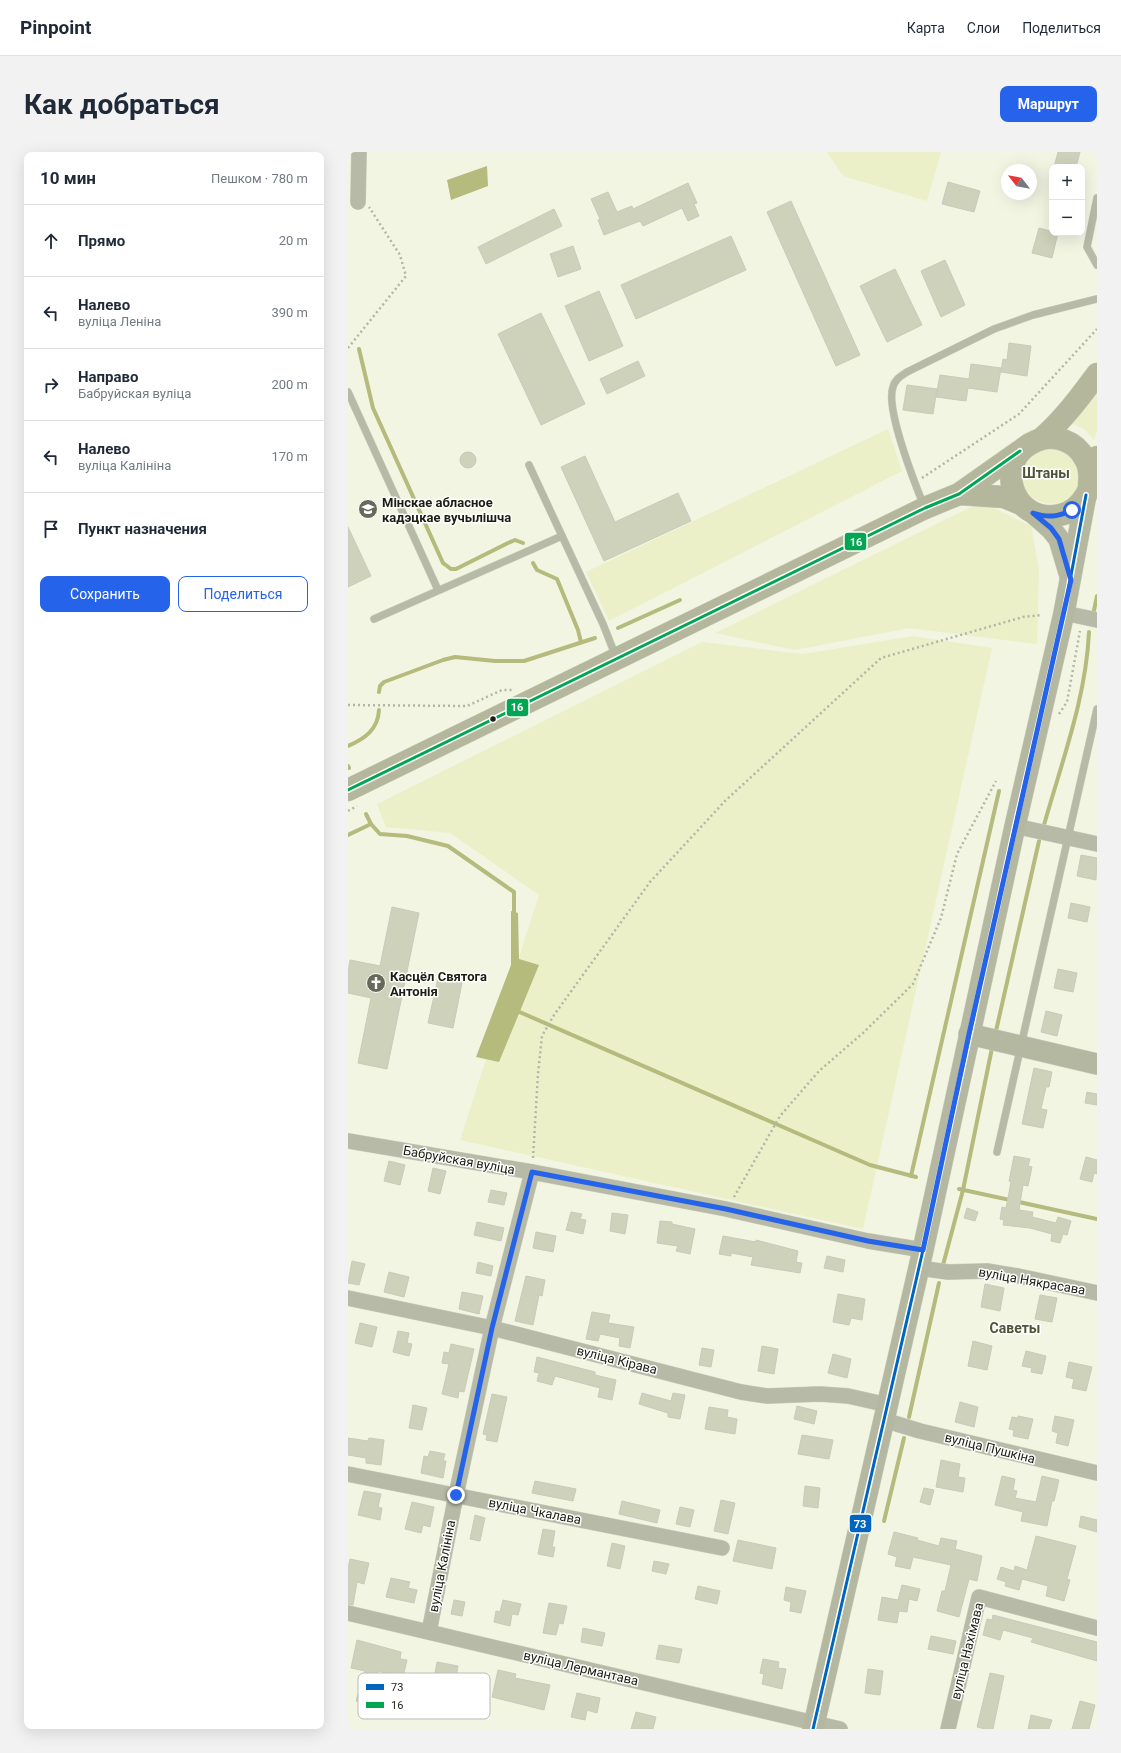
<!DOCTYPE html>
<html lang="ru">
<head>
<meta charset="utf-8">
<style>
	:root { --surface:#fff; --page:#f2f2f3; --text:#1f2937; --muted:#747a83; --line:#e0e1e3; --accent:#2563eb }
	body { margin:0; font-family:Roboto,sans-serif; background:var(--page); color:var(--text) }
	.controls { position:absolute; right:12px; top:12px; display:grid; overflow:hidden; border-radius:8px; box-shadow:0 4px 16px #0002 }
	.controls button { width:36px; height:36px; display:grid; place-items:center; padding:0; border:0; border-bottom:1px solid var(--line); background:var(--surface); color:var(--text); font:20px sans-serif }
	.compass { position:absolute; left:653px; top:12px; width:36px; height:36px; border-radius:50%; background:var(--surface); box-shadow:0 4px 16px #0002; rotate:301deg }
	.stop { position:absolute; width:12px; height:12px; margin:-9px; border:3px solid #2563eb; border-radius:50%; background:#fff }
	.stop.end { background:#2563eb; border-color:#fff; box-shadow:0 1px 4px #0008 }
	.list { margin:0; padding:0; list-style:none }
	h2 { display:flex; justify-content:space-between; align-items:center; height:52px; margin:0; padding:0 16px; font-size:17px }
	h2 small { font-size:13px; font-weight:400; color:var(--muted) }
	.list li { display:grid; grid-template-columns:26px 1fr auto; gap:12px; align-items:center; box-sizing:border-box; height:72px; padding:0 16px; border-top:1px solid var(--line) }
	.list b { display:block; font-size:15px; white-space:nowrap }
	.list p { margin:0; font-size:13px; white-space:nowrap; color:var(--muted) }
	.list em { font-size:13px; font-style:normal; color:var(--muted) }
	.actions { display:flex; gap:8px; padding:12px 16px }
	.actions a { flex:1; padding:9px 0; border:1px solid var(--accent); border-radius:8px; text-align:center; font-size:14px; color:var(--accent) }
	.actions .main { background:var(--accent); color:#fff }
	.icon { flex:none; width:22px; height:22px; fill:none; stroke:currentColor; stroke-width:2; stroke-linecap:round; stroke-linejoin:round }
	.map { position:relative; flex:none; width:749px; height:1577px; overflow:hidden; border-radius:8px }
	header { display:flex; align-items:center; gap:24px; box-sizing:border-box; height:56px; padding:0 20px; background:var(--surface); border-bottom:1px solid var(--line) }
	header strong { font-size:19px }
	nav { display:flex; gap:22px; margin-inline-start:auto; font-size:14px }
	.intro { display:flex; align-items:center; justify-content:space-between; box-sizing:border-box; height:96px; padding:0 24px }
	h1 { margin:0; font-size:28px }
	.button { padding:10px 18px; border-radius:8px; background:var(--accent); color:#fff; font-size:14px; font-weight:700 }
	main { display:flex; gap:24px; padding:0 24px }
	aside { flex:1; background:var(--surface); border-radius:8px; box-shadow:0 4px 16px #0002 }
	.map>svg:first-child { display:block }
	.green { fill:#ebf0c9 }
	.water { fill:#b4bb7c }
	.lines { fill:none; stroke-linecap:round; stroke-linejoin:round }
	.stream { stroke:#b4bb7c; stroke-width:4 }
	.building { fill:#cfd2ba; stroke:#c8cabb }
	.lane-casing { stroke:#cfd1c2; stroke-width:8 }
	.street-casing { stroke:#cfd1c2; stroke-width:16 }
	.secondary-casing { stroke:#cfd1c2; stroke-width:22 }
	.primary-casing { stroke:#cfd1c2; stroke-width:23 }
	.path { stroke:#b3b5a6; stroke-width:2.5; stroke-dasharray:2 3; stroke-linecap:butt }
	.lane { stroke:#b7baa6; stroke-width:7 }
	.street { stroke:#b7baa6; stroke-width:15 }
	.secondary { stroke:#b5b8a1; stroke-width:21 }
	.primary { stroke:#b5b79c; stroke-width:22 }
	.bus-1-casing { stroke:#fff; stroke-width:6 }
	.bus-2-casing { stroke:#fff; stroke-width:6 }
	.bus-1 { stroke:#0065bd; stroke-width:3 }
	.bus-2 { stroke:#00a651; stroke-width:3 }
	.route { stroke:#2563eb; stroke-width:5 }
	.bus-dot { fill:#1c1d11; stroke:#fff; stroke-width:1.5 }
	.labels { text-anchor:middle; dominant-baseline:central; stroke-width:3; stroke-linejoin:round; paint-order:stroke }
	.poi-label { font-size:13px; font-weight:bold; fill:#1c1d11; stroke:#fff; text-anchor:start }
	.street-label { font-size:13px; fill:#1c1d11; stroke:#fff }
	.neighbourhood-label { font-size:14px; font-weight:bold; fill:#505436; stroke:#fff }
	.key { fill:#fff; stroke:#bbbbb8; stroke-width:1 }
	.key-label { font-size:11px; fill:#1c1d11 }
	.line-badge { stroke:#fff; stroke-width:1.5 }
	.badge-label { font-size:11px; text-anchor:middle; font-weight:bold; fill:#fff }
</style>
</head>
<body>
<header>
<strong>Pinpoint</strong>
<nav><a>Карта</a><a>Слои</a><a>Поделиться</a></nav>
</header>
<div class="intro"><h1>Как добраться</h1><a class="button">Маршрут</a></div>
<main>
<aside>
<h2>10 мин<small>Пешком · 780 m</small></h2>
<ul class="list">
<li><svg class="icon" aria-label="ahead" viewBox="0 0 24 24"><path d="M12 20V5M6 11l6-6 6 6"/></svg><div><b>Прямо</b></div><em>20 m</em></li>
<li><svg class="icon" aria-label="left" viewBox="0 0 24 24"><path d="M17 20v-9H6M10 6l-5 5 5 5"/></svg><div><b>Налево</b><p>вуліца Леніна</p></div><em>390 m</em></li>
<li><svg class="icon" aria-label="right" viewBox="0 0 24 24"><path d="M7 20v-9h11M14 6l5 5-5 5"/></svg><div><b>Направо</b><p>Бабруйская вуліца</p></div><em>200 m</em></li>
<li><svg class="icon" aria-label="left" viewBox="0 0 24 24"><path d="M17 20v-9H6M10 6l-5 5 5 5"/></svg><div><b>Налево</b><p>вуліца Калініна</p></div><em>170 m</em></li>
<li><svg class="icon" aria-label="arrive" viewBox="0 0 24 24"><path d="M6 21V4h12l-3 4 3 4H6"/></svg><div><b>Пункт назначения</b></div></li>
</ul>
<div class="actions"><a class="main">Сохранить</a><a>Поделиться</a></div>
</aside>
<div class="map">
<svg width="749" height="1577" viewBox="0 0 749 1577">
	<rect width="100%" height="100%" fill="#f2f5e2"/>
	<g class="green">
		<polygon points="479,0 593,0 579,49 495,24"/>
		<polygon points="749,233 749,279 746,288 736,277 717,268"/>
		<polygon points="540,277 554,319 261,469 238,420"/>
		<path d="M706,293L730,310C731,316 733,325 732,331C722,365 669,354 674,321C675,315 678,309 681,304Z"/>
		<polygon points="633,350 683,374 691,418 689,492 561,476 447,498 367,481"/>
		<polygon points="565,484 644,496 515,1077 112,988 191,743 102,681 38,675 29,652 354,490 455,502"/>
	</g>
	<g class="water">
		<polygon points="139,14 140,34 103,48 99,28"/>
		<polygon points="163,759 170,761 171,807 191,813 151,910 128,905 163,813"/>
	</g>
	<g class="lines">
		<g class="stream">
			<polyline points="11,197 25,256 95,411 103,417 108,417 160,391 167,388 175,391"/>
			<polyline points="185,411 189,418 209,427 230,478 233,490"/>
			<polyline points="745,463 749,444"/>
			<polyline points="270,476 332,448"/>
			<polyline points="31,540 32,534 36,530 95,508 107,505 147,509 176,509 247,486"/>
			<path d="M0,594C16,587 30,578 31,558"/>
			<polyline points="0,614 1,616"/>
			<polyline points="18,662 23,672"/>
			<path d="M696,673C714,609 738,546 741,480"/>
			<polyline points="0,683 23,672 32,682 59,684 100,694 166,740 166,765"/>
			<polyline points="167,858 522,1013 568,1025"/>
			<polyline points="648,879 691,689"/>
			<polyline points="563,1024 651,639"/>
			<polyline points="611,1037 749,1067"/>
			<polyline points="595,1113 615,1038 644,896"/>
			<polyline points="561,1265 591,1131"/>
			<polyline points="536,1369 556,1286"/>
		</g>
	</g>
	<g class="building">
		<polygon points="710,0 732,0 728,15 706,15"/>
		<polygon points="600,30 632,39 626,60 594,52"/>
		<polygon points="340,31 349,51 346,52 351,64 340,69 334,56 295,74 292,69 256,83 250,68 252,67 243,47 260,40 269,60 284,54 285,57"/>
		<polygon points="443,49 512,203 488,214 419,60"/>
		<polygon points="206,57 214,74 138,112 130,95"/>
		<polygon points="691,76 710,81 704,106 684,101"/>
		<polygon points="383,84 398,118 288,167 273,133"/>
		<polygon points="225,94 233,117 210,125 202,102"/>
		<polygon points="597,108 617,153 593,165 573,119"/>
		<polygon points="547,117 574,173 539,190 512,134"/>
		<polygon points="251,139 275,194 241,209 217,154"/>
		<polygon points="193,161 237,252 193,273 150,182"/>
		<polygon points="661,191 683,194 679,224 653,220 655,207 659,208"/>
		<polygon points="290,209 297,224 259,242 252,227"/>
		<polygon points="623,212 653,216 649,240 620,236 618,249 588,245 592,223 621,227"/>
		<polygon points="559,233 589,237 585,262 555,258"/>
		<circle cx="120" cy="308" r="8"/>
		<polygon points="237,304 267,370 330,341 343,369 256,409 213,315"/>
		<polygon points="0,375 23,424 0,435"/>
		<polygon points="733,703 749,706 748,728 729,724"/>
		<polygon points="723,751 742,755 739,770 720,766"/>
		<polygon points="44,755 71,761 39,917 10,911 23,846 0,841 0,820 2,808 32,814"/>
		<polygon points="710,817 729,821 725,840 706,836"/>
		<polygon points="90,826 114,831 105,876 80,871"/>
		<polygon points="698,859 714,863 709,884 693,880"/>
		<polygon points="686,916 704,920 701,935 698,935 693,957 699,958 695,976 674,972"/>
		<polygon points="739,940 749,942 749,953 737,951"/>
		<polygon points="666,1004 682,1007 680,1014 684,1015 680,1034 675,1033 671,1058 685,1060 684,1065 708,1071 710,1065 723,1069 719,1083 715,1082 712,1091 703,1089 704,1082 682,1076 655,1073 656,1068 652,1067 654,1055 658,1056 663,1030 661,1029"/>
		<polygon points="738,1005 749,1008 749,1022 746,1021 744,1030 732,1027"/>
		<polygon points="41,1009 57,1013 52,1033 36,1029"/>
		<polygon points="85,1016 98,1019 92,1042 80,1039"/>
		<polygon points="143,1038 159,1041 156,1053 140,1050"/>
		<polygon points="619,1056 630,1060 627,1069 616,1066"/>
		<polygon points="223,1060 234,1062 232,1067 238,1068 235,1082 218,1078"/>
		<polygon points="264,1061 280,1063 277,1082 262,1079"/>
		<polygon points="312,1069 324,1070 324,1072 347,1077 342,1102 328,1099 330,1094 309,1091"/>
		<polygon points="129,1070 156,1076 153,1089 126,1083"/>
		<polygon points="188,1080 208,1084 205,1100 185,1096"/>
		<polygon points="375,1084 408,1090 408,1088 450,1099 448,1110 454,1111 452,1121 403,1113 405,1105 383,1101 383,1104 371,1102"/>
		<polygon points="479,1104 497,1108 495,1120 476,1116"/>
		<polygon points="4,1109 17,1112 11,1133 0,1131"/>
		<polygon points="130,1110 145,1114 143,1124 128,1121"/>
		<polygon points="41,1120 61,1125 56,1145 36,1140"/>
		<polygon points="178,1124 197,1128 194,1144 191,1143 185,1173 167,1169"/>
		<polygon points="637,1132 656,1136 652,1159 633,1155"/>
		<polygon points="114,1140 135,1144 131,1162 111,1157"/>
		<polygon points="490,1142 517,1147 514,1168 503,1166 501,1173 485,1170"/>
		<polygon points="692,1143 709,1146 704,1170 687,1167"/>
		<polygon points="244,1160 262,1163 260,1171 286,1175 282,1196 271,1194 272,1186 252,1182 250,1189 238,1187"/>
		<polygon points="12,1171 29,1175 24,1195 7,1191"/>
		<polygon points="50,1179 61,1181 59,1191 64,1192 61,1204 45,1200"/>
		<polygon points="625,1189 644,1194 639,1218 620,1214"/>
		<polygon points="103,1192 126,1197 116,1240 111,1239 110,1246 94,1242 101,1212 94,1211 96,1200 101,1201"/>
		<polygon points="414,1194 430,1197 426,1222 410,1219"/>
		<polygon points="354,1196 366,1198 363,1215 351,1213"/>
		<polygon points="678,1199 698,1204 694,1222 683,1220 684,1216 674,1214"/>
		<polygon points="485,1202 503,1207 499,1226 480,1221"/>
		<polygon points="189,1205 247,1220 247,1223 268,1228 264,1248 250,1245 252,1236 207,1224 204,1233 189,1229 191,1221 186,1220"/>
		<polygon points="721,1210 744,1215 738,1239 724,1236 726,1227 718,1225"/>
		<polygon points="294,1241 323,1249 325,1241 337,1243 332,1267 320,1265 320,1261 291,1252"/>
		<polygon points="144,1242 159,1245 149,1290 138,1288 139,1283 135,1282"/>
		<polygon points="612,1250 630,1255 626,1275 607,1270"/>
		<polygon points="65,1253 79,1256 74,1278 61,1276"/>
		<polygon points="449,1254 469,1259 466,1272 446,1267"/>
		<polygon points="361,1255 380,1258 379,1265 389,1267 387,1282 357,1277"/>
		<polygon points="670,1264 685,1267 680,1287 665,1284 666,1278 661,1277 664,1265 670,1266"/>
		<polygon points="707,1264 726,1268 720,1294 708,1291 710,1281 704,1279"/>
		<polygon points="454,1283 485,1288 481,1307 450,1302"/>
		<polygon points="0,1286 20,1289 21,1286 36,1288 33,1313 18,1311 18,1306 0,1303"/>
		<polygon points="82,1299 97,1302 95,1309 98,1309 95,1326 73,1321 76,1304 80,1305"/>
		<polygon points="593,1308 612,1312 610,1325 617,1326 615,1340 588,1335"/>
		<polygon points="654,1324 667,1327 665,1338 669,1339 667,1346 688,1350 694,1324 711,1328 706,1349 704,1349 699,1374 673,1369 675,1360 647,1353"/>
		<polygon points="187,1329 228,1337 225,1349 184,1341"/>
		<polygon points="457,1334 472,1336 470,1356 455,1354"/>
		<polygon points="576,1336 586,1338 582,1353 572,1350"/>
		<polygon points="16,1339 33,1342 30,1355 34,1356 32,1368 10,1363"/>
		<polygon points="373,1348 387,1351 380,1382 366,1379"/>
		<polygon points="274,1349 312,1358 309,1371 271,1362"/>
		<polygon points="64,1350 86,1355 82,1375 75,1373 73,1381 57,1377"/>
		<polygon points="332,1355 346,1358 342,1375 328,1372"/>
		<polygon points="127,1363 137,1366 132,1389 122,1387"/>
		<polygon points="733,1364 749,1368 749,1380 731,1375"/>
		<polygon points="195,1377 207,1379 204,1395 207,1395 205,1405 190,1402"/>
		<polygon points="546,1380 570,1386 569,1388 591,1394 593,1386 609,1389 607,1397 634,1404 629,1429 621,1427 611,1465 589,1459 594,1439 597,1439 603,1413 565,1405 562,1417 547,1414 549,1405 540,1402"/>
		<polygon points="688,1384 728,1394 719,1427 722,1428 716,1449 698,1444 700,1434 674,1427 671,1438 657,1434 658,1430 649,1427 653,1415 666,1419 667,1414 679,1418"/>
		<polygon points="390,1388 428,1396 424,1417 385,1409"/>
		<polygon points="264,1391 277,1394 272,1417 259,1414"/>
		<polygon points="2,1407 21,1411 16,1432 9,1430 5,1453 0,1452 0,1416"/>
		<polygon points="306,1409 321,1412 318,1422 304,1419"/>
		<polygon points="43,1426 62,1430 60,1436 69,1438 66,1451 38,1445"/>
		<polygon points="554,1433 572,1437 569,1449 561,1447 559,1460 551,1459 549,1471 530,1468 534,1445 550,1448"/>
		<polygon points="350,1434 372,1439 369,1452 347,1447"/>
		<polygon points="438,1435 458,1439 453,1461 442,1459 443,1450 436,1448"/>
		<polygon points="106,1448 117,1450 114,1464 103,1462"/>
		<polygon points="155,1448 173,1452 170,1463 164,1462 162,1474 146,1470 148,1459 152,1460"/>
		<polygon points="201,1451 219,1454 215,1472 211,1471 208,1483 195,1481"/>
		<polygon points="645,1463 749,1490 749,1509 683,1490 685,1486 655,1478 652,1488 635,1483 639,1467 644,1468"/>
		<polygon points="235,1476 257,1481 254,1494 233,1490"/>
		<polygon points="583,1484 608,1489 605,1502 580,1497"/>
		<polygon points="9,1488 53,1500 52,1507 59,1508 55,1525 30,1519 20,1553 8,1549 17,1519 3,1516"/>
		<polygon points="311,1493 334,1497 331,1511 308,1507"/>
		<polygon points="415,1507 431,1510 430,1516 438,1517 434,1537 414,1532 416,1522 412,1521"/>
		<polygon points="89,1510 110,1514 105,1542 84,1538"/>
		<polygon points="520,1517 535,1519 532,1543 517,1541"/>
		<polygon points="150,1518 168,1522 167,1526 202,1533 196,1558 144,1545"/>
		<polygon points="642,1521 656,1524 645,1577 637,1577 629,1575"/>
		<polygon points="229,1541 252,1546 249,1561 239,1558 237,1568 223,1565"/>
		<polygon points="732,1549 747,1553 741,1577 724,1577"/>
		<polygon points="288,1560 308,1565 305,1577 283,1577"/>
		<polygon points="683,1563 704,1568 701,1577 680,1577"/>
	</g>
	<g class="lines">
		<g class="lane-casing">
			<g id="lane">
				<polyline points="749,46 739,95 749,113"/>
				<polyline points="0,240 90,438"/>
				<polyline points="181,313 255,472 268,505"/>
				<path d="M576,354C567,332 537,256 545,235C547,227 553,224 559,220L646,177L685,163L749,147"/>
				<polyline points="26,467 214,384"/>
				<polyline points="649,1000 749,557"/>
			</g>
		</g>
		<g class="street-casing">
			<g id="street">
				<polyline points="10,50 11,0"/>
				<polyline points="716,461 749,468"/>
				<polyline points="667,674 749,692"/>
				<polyline points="0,989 184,1020 378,1057 520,1089 575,1098"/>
				<polyline points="571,1116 600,1120 639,1119 670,1124 749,1141"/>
				<polyline points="0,1146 144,1176 393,1240 419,1244 472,1242 500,1244 540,1253"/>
				<polyline points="536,1268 572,1279 749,1321"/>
				<polyline points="0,1322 374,1396"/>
				<polyline points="0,1461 492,1577"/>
				<polyline points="81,1480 108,1343 144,1176 184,1020"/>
				<polyline points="600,1577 631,1445 749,1476"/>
			</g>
		</g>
		<g class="secondary-casing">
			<g id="secondary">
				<polyline points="685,361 703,377 711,387 722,424"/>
				<polyline points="621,882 749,912"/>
				<polyline points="465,1577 575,1098 667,674 716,461 738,343"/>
			</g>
		</g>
		<g class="primary-casing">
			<g id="primary">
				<path d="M693,287C715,268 732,245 749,222"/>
				<path d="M741,333C742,324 742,315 737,307C728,289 706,281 688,289C643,307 664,374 712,363C723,361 732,353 738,343C744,332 746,318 749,305"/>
				<polyline points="611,342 656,345 673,352"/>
				<polyline points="0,638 577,356 611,342 672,299"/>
			</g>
		</g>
		<g class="path">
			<polyline points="0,196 58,124 52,103 21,55"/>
			<polyline points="574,326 671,262 749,177"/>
			<polyline points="0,553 119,554 154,538 164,538"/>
			<polyline points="711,562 719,550 732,479"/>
			<polyline points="0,659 9,654"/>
			<polyline points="185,1006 190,922 194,884 206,863 302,730 377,649 533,506 675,465 694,463"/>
			<polyline points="386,1045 432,964 471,919 515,881 565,832 593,766 609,702 648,629"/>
		</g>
		<use href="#lane" class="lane"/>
		<use href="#street" class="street"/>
		<use href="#secondary" class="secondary"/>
		<use href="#primary" class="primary"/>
		<g class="bus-1-casing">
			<polyline id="bus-1" points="465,1577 575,1098 667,674 716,461 738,343"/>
		</g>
		<g class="bus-2-casing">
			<polyline id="bus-2" points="0,638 577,356 611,342 672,299"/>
		</g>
		<use href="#bus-1" class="bus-1"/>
		<use href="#bus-2" class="bus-2"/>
	</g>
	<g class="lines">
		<path class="route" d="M108,1343L144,1176L184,1020L378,1057L520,1089L575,1098L621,882L723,428L711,387L703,376L685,361C700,366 710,365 724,358"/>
	</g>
	<defs>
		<g id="school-disc" transform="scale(1)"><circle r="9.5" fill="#67695a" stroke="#fff"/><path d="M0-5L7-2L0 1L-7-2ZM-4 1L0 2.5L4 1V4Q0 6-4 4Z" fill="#fff"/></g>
		<g id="church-disc" transform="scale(1)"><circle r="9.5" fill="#67695a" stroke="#fff"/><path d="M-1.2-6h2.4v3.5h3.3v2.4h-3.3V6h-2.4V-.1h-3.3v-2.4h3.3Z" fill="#fff"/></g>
	</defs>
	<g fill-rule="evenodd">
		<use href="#school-disc" x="20" y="357"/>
		<use href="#church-disc" x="28" y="831"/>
	</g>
	<circle class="bus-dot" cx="145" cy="567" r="3.5"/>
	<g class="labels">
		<g class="poi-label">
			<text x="34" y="350">Мінскае абласное<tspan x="34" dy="15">кадэцкае вучылішча</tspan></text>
			<text x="42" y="824">Касцёл Святога<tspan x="42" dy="15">Антонія</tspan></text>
		</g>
		<g class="street-label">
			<text transform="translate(111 1008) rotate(10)">Бабруйская вуліца</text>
			<text transform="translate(684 1129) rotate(10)">вуліца Някрасава</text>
			<text transform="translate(269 1208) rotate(14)">вуліца Кірава</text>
			<text transform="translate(642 1296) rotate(14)">вуліца Пушкіна</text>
			<text transform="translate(187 1359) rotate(11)">вуліца Чкалава</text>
			<text transform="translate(94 1414) rotate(-79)">вуліца Калініна</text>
			<text transform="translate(619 1499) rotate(-76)">вуліца Нахімава</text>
			<text transform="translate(233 1516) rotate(13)">вуліца Лермантава</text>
		</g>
		<g class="neighbourhood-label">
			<text x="698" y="321">Штаны</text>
			<text x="667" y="1176">Саветы</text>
		</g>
	</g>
	<rect x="10" y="1521" width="132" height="46" rx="6" class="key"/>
	<rect x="18" y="1532" width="18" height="6" fill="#0065bd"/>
	<rect x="18" y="1550" width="18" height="6" fill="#00a651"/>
	<g class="key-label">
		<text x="43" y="1539">73</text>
		<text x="43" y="1557">16</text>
	</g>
	<g class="line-badge">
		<rect x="496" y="380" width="23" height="19" rx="4" fill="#00a651"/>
		<rect x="158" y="546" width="23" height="19" rx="4" fill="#00a651"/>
		<rect x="501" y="1362" width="23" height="19" rx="4" fill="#0065bd"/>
	</g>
	<g class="badge-label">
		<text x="508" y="394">16</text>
		<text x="169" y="559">16</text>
		<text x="512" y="1376">73</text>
	</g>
</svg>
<div class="controls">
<button>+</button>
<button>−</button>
</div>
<svg class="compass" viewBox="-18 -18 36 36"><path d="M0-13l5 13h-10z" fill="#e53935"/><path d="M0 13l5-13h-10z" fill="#747a83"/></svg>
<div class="stop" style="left:724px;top:358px"></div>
<div class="stop end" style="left:108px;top:1343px"></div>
</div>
</main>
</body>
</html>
